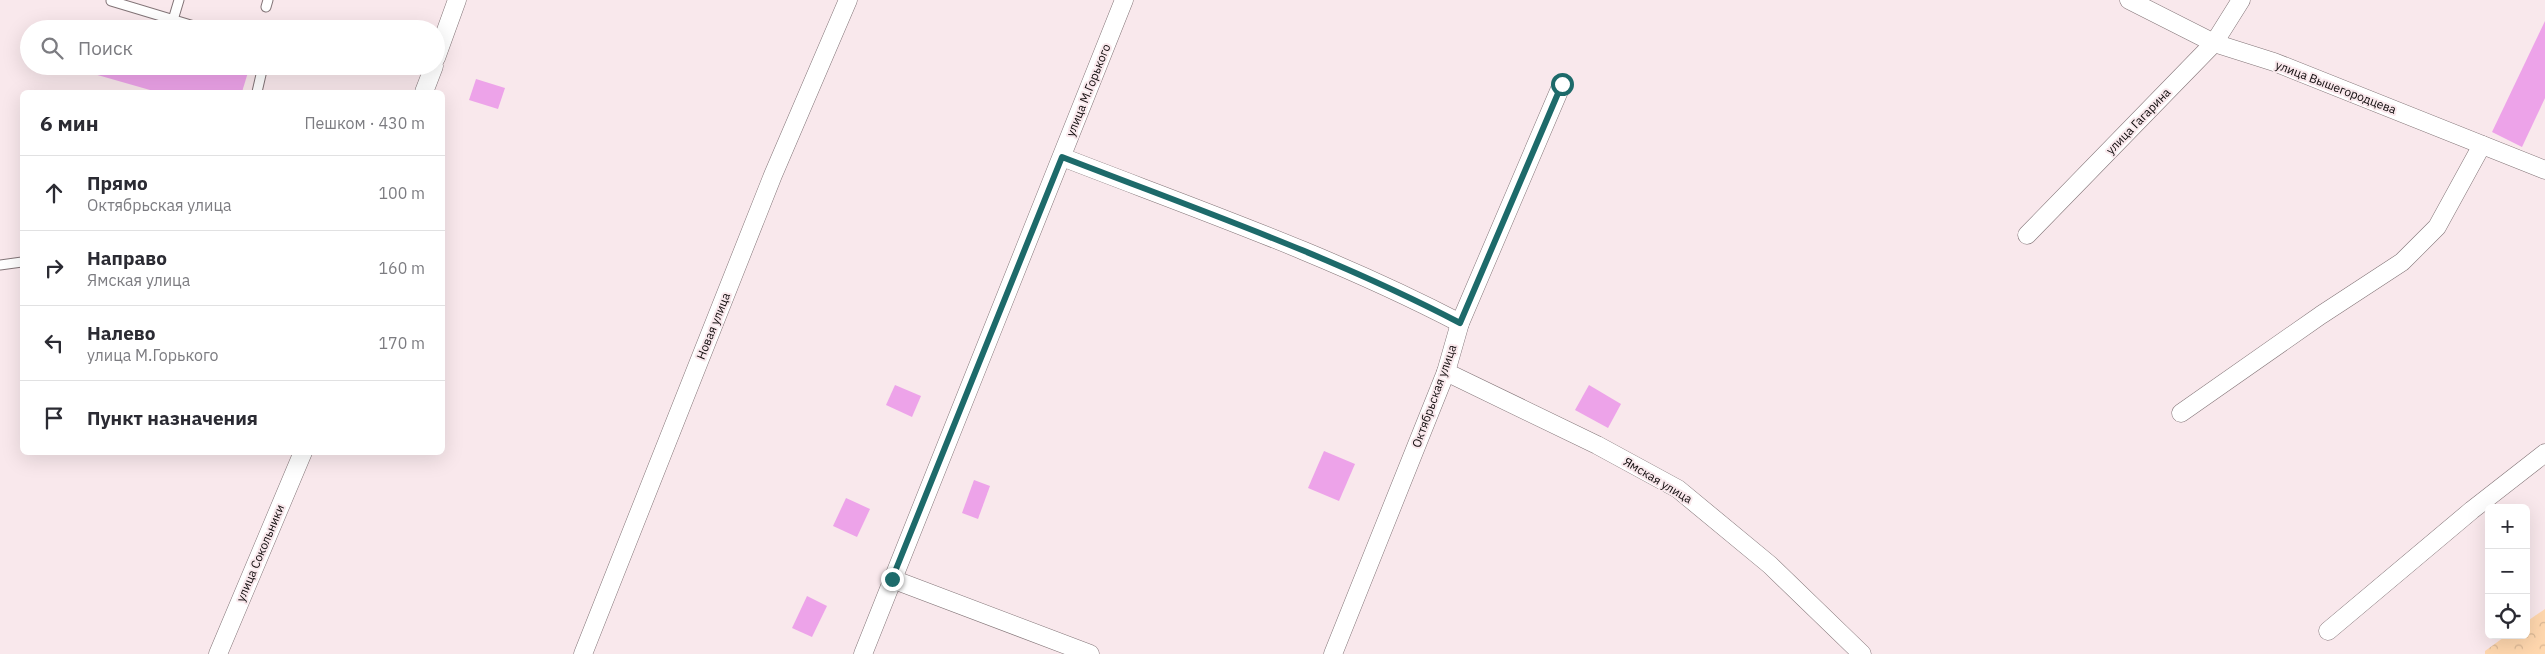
<!DOCTYPE html>
<html lang="ru">
<head>
<meta charset="utf-8">
<style>
	:root { --surface:#fff; --page:#f2f2f3; --text:#2b2b33; --muted:#7c7c81; --line:#e1e1e2 }
	body { margin:0; font-family:"IBM Plex Sans",sans-serif; background:var(--page); color:var(--text) }
	.controls { position:absolute; right:15px; bottom:15px; display:grid; overflow:hidden; border-radius:8px; box-shadow:0 5px 20px #0002 }
	.controls button { width:45px; height:45px; display:grid; place-items:center; padding:0; border:0; border-bottom:1px solid var(--line); background:var(--surface); color:var(--text); font:25px sans-serif }
	.stop { position:absolute; width:15px; height:15px; margin:-11px; border:4px solid #1d6a6a; border-radius:50%; background:#fff }
	.stop.end { background:#1d6a6a; border-color:#fff; box-shadow:0 1px 5px #0008 }
	.list { margin:0; padding:0; list-style:none }
	h2 { display:flex; justify-content:space-between; align-items:center; height:65px; margin:0; padding:0 20px; font-size:21px }
	h2 small { font-size:16px; font-weight:400; color:var(--muted) }
	.list li { display:grid; grid-template-columns:32px 1fr auto; gap:15px; align-items:center; box-sizing:border-box; height:75px; padding:0 20px; border-top:1px solid var(--line) }
	.list b { display:block; font-size:19px; white-space:nowrap }
	.list p { margin:0; font-size:16px; white-space:nowrap; color:var(--muted) }
	.list em { font-size:16px; font-style:normal; color:var(--muted) }
	.icon { flex:none; width:28px; height:28px; fill:none; stroke:currentColor; stroke-width:2; stroke-linecap:round; stroke-linejoin:round }
	.map { position:relative; flex:none; width:2545px; height:654px; overflow:hidden }
	.search { position:absolute; background:var(--surface); box-shadow:0 5px 20px #0002; left:20px; top:20px; width:425px; height:55px; display:flex; align-items:center; gap:12px; box-sizing:border-box; padding:0 18px; border-radius:28px; color:var(--muted); font-size:19px }
	.panel { position:absolute; background:var(--surface); box-shadow:0 5px 20px #0002; left:20px; top:90px; width:425px; height:365px; border-radius:8px }
	.map>svg:first-child { display:block }
	.park { fill:url(#park-crowns) }
	.building { fill:#eda3e9 }
	.lines { fill:none; stroke-linecap:round; stroke-linejoin:round }
	.service-casing { stroke:#827477; stroke-width:11 }
	.minor-casing { stroke:#827477; stroke-width:19 }
	.service { stroke:#fff; stroke-width:9 }
	.minor { stroke:#fff; stroke-width:18 }
	.route { stroke:#1d6a6a; stroke-width:6 }
	.labels { text-anchor:middle; dominant-baseline:central; stroke-width:4; stroke-linejoin:round; paint-order:stroke }
	.street-label { font-size:12px; fill:#0f0a0b; stroke:#f9e8ec }
</style>
</head>
<body>
<div class="map">
<svg width="2545" height="654" viewBox="0 0 2545 654">
	<defs>
		<pattern id="park-crowns" width="20" height="18" patternUnits="userSpaceOnUse" patternTransform="scale(1.25)"><rect width="20" height="18" fill="#ffd7ae"/><path d="M2 6a3 3 0 1 1 6 0M12 15a3 3 0 1 1 6 0" fill="none" stroke="#d9b794"/></pattern>
	</defs>
	<rect width="100%" height="100%" fill="#f9e8ec"/>
	<polygon class="park" points="2545,609 2545,654 2485,654 2485,651 2507,635 2526,635 2526,622"/>
	<g class="building">
		<polygon points="2545,21 2545,98 2522,147 2492,132"/>
		<polygon points="81,66 239,66 249,69 242,92 157,92 80,70"/>
		<polygon points="476,79 505,88 498,109 469,100"/>
		<polygon points="895,385 921,396 912,417 886,405"/>
		<polygon points="1589,385 1621,404 1608,428 1575,410"/>
		<polygon points="1324,451 1355,464 1339,501 1308,488"/>
		<polygon points="974,480 990,486 978,519 962,513"/>
		<polygon points="846,498 870,509 857,537 833,526"/>
		<polygon points="807,596 827,606 812,637 792,628"/>
	</g>
	<g class="lines">
		<g class="service-casing">
			<g id="service">
				<polyline points="111,1 204,29"/>
				<polyline points="266,7 268,0"/>
				<polyline points="173,20 179,0"/>
				<polyline points="257,92 263,66"/>
				<polyline points="0,265 22,262"/>
			</g>
		</g>
		<g class="minor-casing">
			<g id="minor">
				<polyline points="2129,0 2214,43 2274,62 2545,170"/>
				<polyline points="436,58 457,0"/>
				<polyline points="424,92 434,66"/>
				<path d="M1062,157C1196,209 1332,256 1460,323"/>
				<polyline points="2027,235 2214,43 2241,0"/>
				<polyline points="1446,372 1597,445 1678,489 1770,565 1862,654"/>
				<polyline points="2181,413 2321,315 2402,262 2437,227 2482,145"/>
				<polyline points="892,579 1090,654"/>
				<polyline points="2328,631 2472,510 2545,453"/>
				<polyline points="218,654 303,452"/>
				<polyline points="583,654 773,175 848,0"/>
				<polyline points="863,654 1124,0"/>
				<polyline points="1333,654 1446,372 1460,323 1562,84"/>
			</g>
		</g>
		<use href="#service" class="service"/>
		<use href="#minor" class="minor"/>
	</g>
	<g class="lines">
		<path class="route" d="M892,579L1062,157C1196,209 1332,256 1460,323L1562,84"/>
	</g>
	<g class="labels">
		<g class="street-label">
			<text transform="translate(2336 87) rotate(21)">улица Вышегородцева</text>
			<text transform="translate(1088 90) rotate(-68)">улица М.Горького</text>
			<text transform="translate(2138 121) rotate(-46)">улица Гагарина</text>
			<text transform="translate(713 326) rotate(-68)">Новая улица</text>
			<text transform="translate(1434 396) rotate(-70)">Октябрьская улица</text>
			<text transform="translate(1658 480) rotate(31)">Ямская улица</text>
			<text transform="translate(260 553) rotate(-67)">улица Сокольники</text>
		</g>
	</g>
</svg>
<div class="controls">
<button>+</button>
<button>−</button>
<button><svg class="icon" aria-label="locate" viewBox="0 0 24 24"><circle cx="12" cy="12" r="6"/><path d="M12 2v4M12 18v4M2 12h4M18 12h4"/></svg></button>
</div>
<div class="stop" style="left:1562px;top:84px"></div>
<div class="stop end" style="left:892px;top:579px"></div>
<div class="search"><svg class="icon" aria-label="search" viewBox="0 0 24 24"><circle cx="10" cy="10" r="6"/><path d="M15 15l6 6"/></svg>Поиск</div>
<section class="panel">
<h2>6 мин<small>Пешком · 430 m</small></h2>
<ul class="list">
<li><svg class="icon" aria-label="ahead" viewBox="0 0 24 24"><path d="M12 20V5M6 11l6-6 6 6"/></svg><div><b>Прямо</b><p>Октябрьская улица</p></div><em>100 m</em></li>
<li><svg class="icon" aria-label="right" viewBox="0 0 24 24"><path d="M7 20v-9h11M14 6l5 5-5 5"/></svg><div><b>Направо</b><p>Ямская улица</p></div><em>160 m</em></li>
<li><svg class="icon" aria-label="left" viewBox="0 0 24 24"><path d="M17 20v-9H6M10 6l-5 5 5 5"/></svg><div><b>Налево</b><p>улица М.Горького</p></div><em>170 m</em></li>
<li><svg class="icon" aria-label="arrive" viewBox="0 0 24 24"><path d="M6 21V4h12l-3 4 3 4H6"/></svg><div><b>Пункт назначения</b></div></li>
</ul>
</section>
</div>
</body>
</html>
